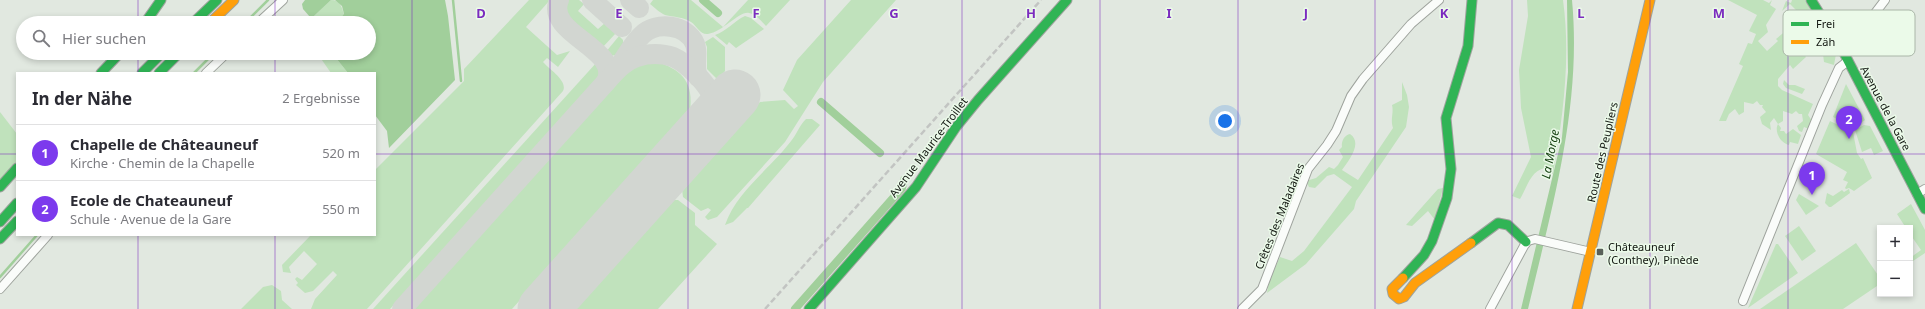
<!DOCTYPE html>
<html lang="de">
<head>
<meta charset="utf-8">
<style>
	:root { --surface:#fff; --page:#f2f2f3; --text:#2b2b33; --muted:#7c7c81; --line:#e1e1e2; --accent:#7c3aed }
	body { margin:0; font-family:"Noto Sans",sans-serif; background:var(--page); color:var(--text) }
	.controls { position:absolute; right:12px; bottom:12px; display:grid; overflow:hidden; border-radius:0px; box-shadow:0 2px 6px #0003 }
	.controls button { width:36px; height:36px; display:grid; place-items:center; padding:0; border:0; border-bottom:1px solid var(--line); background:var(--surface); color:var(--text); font:20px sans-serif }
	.you { position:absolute; left:1225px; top:121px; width:14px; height:14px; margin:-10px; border:3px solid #fff; border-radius:50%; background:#1a73e8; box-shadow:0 0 0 6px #1a73e833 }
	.badge { display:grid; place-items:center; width:26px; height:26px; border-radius:50%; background:var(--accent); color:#fff; font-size:13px; font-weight:700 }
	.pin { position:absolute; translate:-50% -33px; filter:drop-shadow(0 1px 2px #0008) }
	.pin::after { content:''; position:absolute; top:21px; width:14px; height:12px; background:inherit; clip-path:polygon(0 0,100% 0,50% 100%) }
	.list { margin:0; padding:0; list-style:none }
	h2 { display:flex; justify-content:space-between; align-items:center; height:52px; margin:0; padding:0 16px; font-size:17px }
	h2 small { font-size:13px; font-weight:400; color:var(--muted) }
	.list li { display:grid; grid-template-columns:26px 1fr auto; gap:12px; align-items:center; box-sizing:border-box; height:56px; padding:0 16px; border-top:1px solid var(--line) }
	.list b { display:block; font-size:15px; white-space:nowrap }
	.list p { margin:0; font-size:13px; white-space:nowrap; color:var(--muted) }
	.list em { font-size:13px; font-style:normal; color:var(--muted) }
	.icon { flex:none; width:22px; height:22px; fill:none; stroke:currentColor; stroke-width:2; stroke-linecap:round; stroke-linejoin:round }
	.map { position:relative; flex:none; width:1925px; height:309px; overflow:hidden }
	.search { position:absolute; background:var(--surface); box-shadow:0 2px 6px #0003; left:16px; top:16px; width:360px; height:44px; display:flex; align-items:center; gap:10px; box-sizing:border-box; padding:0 14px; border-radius:22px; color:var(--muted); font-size:15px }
	.panel { position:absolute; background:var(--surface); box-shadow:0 2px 6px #0003; left:16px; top:72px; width:360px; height:164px; border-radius:0px }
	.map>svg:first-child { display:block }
	.green { fill:#c0e2bc }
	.water { fill:#a1cf9b }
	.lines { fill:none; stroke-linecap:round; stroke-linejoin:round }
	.stream { stroke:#a1cf9b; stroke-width:2.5 }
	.canal { stroke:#a1cf9b; stroke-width:8 }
	.taxiway { stroke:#d2d6d1; stroke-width:20 }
	.runway { stroke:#d2d6d1; stroke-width:51 }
	.street-casing { stroke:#9ea39d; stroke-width:10 }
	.fast-casing { stroke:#9ea39d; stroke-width:11 }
	.slow-casing { stroke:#9ea39d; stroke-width:11 }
	.street { stroke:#fafcfa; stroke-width:8 }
	.fast { stroke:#30b455; stroke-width:9 }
	.slow { stroke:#ff9f0a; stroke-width:9 }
	.rail { stroke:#c2c4c2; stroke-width:2.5; stroke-dasharray:6 3; stroke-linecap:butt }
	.grid { fill:none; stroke:#7b2cbf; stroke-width:1; stroke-opacity:0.55 }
	.poi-dot { fill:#5a6059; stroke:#ebfae9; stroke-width:1.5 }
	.labels { text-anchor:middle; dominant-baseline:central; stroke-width:3; stroke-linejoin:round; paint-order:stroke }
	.street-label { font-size:11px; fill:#111610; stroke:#ebfae9 }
	.poi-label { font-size:11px; fill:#111610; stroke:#ebfae9; text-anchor:start }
	.water-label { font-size:12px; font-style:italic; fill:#184314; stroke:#ebfae9 }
	.key { fill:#ebfae9; stroke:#aab6a8; stroke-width:1 }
	.key-label { font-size:11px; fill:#111610 }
	.grid-label { font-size:13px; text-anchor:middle; font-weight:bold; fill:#7b2cbf; stroke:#ebfae9; stroke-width:3; stroke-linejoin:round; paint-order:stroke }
</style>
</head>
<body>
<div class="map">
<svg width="1925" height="309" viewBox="0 0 1925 309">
	<rect width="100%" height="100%" fill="#e1e8e0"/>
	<g class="green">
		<path d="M331,0C340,0 342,7 344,15L337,23H305L310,17L314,16Z"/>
		<path d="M529,0H550L526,27L557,55L570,51L558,67L547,58L543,62C550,70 568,81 563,91L367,309H311L315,299L337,275L333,271L313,291L305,293L296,285L298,283L295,279L297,277L302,280L317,264L304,251L289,267L291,273L283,272L282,265L311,235H375V170L464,81V69Z"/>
		<polygon points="568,0 579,0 584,4 578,11 598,29 605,23 616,33 601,49 564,16 563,7"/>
		<path d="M653,0H691L723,27L748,0H790L766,26C762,22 756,14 749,13C739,11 723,32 708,34C700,35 697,26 691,22C683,17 674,17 665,15C660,13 654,7 650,4Z"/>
		<polygon points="851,0 896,0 823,82 785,142 717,217 708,220 705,217 711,210 708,208 701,211 683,197 682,189 760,102 785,100 794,109 798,106 783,90 797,60"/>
		<path d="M1527,0H1563C1571,58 1563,116 1553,174L1545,168C1530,171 1527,188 1520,199L1512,196L1531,157L1521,108L1520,88L1519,70L1528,16Z"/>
		<path d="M1728,0H1763L1769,3L1772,0L1770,5L1776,9L1766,25L1768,32L1758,41L1767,51L1778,41L1776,39L1793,25L1790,21L1799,13L1790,4L1782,11L1786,1L1791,3L1792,0H1805L1836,54L1834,65L1824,62L1823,54L1813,44L1803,53L1806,57L1793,69L1790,65L1778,79V86L1782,90L1813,104L1808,115L1812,121L1809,129L1804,127L1802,132L1799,131L1797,126L1803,121L1802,114H1799L1796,111L1792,114L1783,111V121L1778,124L1781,128L1780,131H1784L1786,134L1793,129L1801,135L1798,144L1790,142L1789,145C1780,143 1774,131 1778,124L1774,118L1770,123L1771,130L1762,124L1760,117L1766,112L1762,107L1763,105H1760L1757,101L1753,104L1744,102V112L1739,115L1735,109L1729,114L1726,121H1719L1743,66L1739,64L1748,43L1752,44L1756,34L1749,31L1757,15Z"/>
		<path d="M745,16L751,18L764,29L736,48L729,42L727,45L715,35C727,31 734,21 745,16Z"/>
		<polygon points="619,36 623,40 623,49 617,55 608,56 605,53"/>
		<polygon points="713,37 725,47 725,71 718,80 707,69 707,47 705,42"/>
		<polygon points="317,53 332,53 348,73 331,73"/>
		<path d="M651,60C680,68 694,80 690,111L512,309H414L626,72L638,64Z"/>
		<polygon points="597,62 601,68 602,73 390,309 373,309"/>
		<polygon points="1784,80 1789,85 1795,85 1805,89 1802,94 1786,88 1783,84"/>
		<path d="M1402,82L1407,95L1409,107L1406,127L1356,201L1354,209L1306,264L1267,293L1269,281L1280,257L1292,261L1304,251L1352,187L1334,174L1327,176L1315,188L1309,187L1306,181L1316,178L1329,167L1334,169L1338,165L1343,157L1339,150L1342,147C1341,142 1344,135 1350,134C1363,143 1349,160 1342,170L1358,180L1393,128C1390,119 1394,113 1392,105L1402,100Z"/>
		<polygon points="1846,84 1865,120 1854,127 1833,117"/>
		<polygon points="0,112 17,134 17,162 0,181"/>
		<path d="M806,119H812L820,125L748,208H747L733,222L725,225C737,190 773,167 794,137C798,131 800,125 806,119Z"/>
		<polygon points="1830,121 1853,132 1857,153 1861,159 1863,158 1872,178 1854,191 1849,188 1846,189 1845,188 1848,182 1843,180 1847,172 1816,154"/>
		<polygon points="1864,125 1870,126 1883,151 1874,155 1871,148 1862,152 1855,130"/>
		<polygon points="1443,188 1435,220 1428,211 1412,226 1406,225 1438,189"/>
		<polygon points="1849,189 1850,193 1831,207 1829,207 1825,203 1827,193 1833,196 1842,190 1844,192"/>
		<polygon points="1799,194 1819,206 1806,215 1796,200"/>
		<polygon points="673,200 678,200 695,213 695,225 717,244 658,309 574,309"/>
		<polygon points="1911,204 1925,230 1925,253 1910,263 1910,258 1921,250 1910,234 1910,228 1906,228 1897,214"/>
		<polygon points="1799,226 1816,251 1802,261 1785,236"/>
		<polygon points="1856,243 1880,278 1880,284 1843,309 1760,309"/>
		<polygon points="1776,244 1778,244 1798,273 1748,308"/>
		<polygon points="272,285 281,291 282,300 292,309 241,309 263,287"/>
	</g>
	<g class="water">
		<polygon points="305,0 331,0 314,16 310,17 303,9 302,4"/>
		<polygon points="335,0 445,0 448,16 455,80 389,148 387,131 375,115 375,73 348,73 332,53 369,53 369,23 337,23 344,14 342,6"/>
		<path d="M1567,0H1572C1582,106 1552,207 1528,309H1521L1562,137L1568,72Z"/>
	</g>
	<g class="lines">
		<g class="stream">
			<polyline points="453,0 461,81"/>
			<polyline points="245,23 268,0"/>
			<polyline points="194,73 214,53"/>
			<polyline points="0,277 37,235"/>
		</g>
		<g class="canal">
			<polyline points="703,0 718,13"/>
			<polyline points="821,102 880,153"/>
			<polyline points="795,309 902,188 904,180"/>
		</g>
		<g class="taxiway">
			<path d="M559,0C544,34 623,49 606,82"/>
			<polyline points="592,0 622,27"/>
			<polyline points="630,0 639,8"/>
			<path d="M620,65C627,55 633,43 642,35C656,21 687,24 695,44C699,55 693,65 698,77"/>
			<path d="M402,309L606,82C615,72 624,61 637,57C648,53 662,53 673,57C687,63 711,86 713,101C714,112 709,122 704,130"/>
		</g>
		<polyline class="runway" points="543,309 735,95"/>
		<g class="street-casing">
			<g id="street">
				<polyline points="258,23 283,0"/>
				<polyline points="1843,51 1853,42 1885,0"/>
				<polyline points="206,73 227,53"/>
				<polyline points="1917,194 1925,189"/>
				<polyline points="0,289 48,235"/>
				<polyline points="1743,301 1822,105 1839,68 1848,61"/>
				<polyline points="1242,309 1262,289 1308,169 1327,145 1336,131 1351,96 1363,79 1411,24 1439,0"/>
				<polyline points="1490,309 1524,246 1528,241 1535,239 1591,252"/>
			</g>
		</g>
		<g class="fast-casing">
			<g id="fast">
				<polyline points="1811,0 1843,51 1925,209"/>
				<polyline points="145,23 161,0"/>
				<polyline points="193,23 217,0"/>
				<polyline points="101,73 120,53"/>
				<polyline points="142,73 162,53"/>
				<polyline points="159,73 179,53"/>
				<polyline points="0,187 17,168"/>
				<polyline points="0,222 17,203"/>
				<polyline points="0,239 17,221"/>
				<polyline points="1471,243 1498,223 1508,225 1526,242"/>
				<polyline points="1403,278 1424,255 1432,241 1447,198 1451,169 1446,118 1468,46 1472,0"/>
				<polyline points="809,309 916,187 956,127 978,100 1067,0"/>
			</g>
		</g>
		<g class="slow-casing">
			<g id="slow">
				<polyline points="210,23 234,0"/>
				<polyline points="1403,278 1392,289 1393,294 1399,299 1404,297 1415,283 1471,243"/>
				<polyline points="1577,309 1650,0"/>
			</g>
		</g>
		<use href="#street" class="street"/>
		<use href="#fast" class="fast"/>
		<use href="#slow" class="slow"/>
		<polyline class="rail" points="765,309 1041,0"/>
	</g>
	<path class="grid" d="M138,0V23M275,0V23M412,0V309M550,0V309M688,0V309M825,0V309M962,0V309M1100,0V309M1238,0V309M1375,0V309M1512,0V309M1650,0V309M1788,0V309M138,53V73M275,53V73M0,154H17M375,154H1925M138,235V309M275,235V309"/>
	<rect class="poi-dot" x="1596" y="248" width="8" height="8" rx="2"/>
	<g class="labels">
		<g class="street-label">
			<text transform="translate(1886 108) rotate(62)">Avenue de la Gare</text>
			<text transform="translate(928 147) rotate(-53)">Avenue Maurice-Troillet</text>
			<text transform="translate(1602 152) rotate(-77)">Route des Peupliers</text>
			<text transform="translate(1279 216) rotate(-68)">Crêtes des Maladaires</text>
		</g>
		<g class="poi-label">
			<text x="1608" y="246">Châteauneuf<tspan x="1608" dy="13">(Conthey), Pinède</tspan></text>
		</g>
		<g class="water-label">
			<text transform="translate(1550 154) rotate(-79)">La Morge</text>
		</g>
	</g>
	<rect x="1783" y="10" width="132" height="46" rx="6" class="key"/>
	<rect x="1791" y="22" width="18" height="4" fill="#30b455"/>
	<rect x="1791" y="40" width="18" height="4" fill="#ff9f0a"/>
	<g class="key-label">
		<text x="1816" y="28">Frei</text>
		<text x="1816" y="46">Zäh</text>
	</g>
	<g class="grid-label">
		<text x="481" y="18">D</text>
		<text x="619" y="18">E</text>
		<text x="756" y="18">F</text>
		<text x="894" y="18">G</text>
		<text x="1031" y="18">H</text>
		<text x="1169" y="18">I</text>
		<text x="1306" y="18">J</text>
		<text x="1444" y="18">K</text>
		<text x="1581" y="18">L</text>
		<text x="1719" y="18">M</text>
	</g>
</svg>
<div class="controls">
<button>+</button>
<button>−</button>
</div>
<div class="you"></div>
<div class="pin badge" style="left:1812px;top:195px">1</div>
<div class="pin badge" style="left:1849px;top:139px">2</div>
<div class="search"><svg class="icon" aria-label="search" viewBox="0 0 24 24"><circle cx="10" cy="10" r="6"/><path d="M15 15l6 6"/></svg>Hier suchen</div>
<section class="panel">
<h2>In der Nähe<small>2 Ergebnisse</small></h2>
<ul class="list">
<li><span class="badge">1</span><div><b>Chapelle de Châteauneuf</b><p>Kirche · Chemin de la Chapelle</p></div><em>520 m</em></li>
<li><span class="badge">2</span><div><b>Ecole de Chateauneuf</b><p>Schule · Avenue de la Gare</p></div><em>550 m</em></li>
</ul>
</section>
</div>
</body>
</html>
